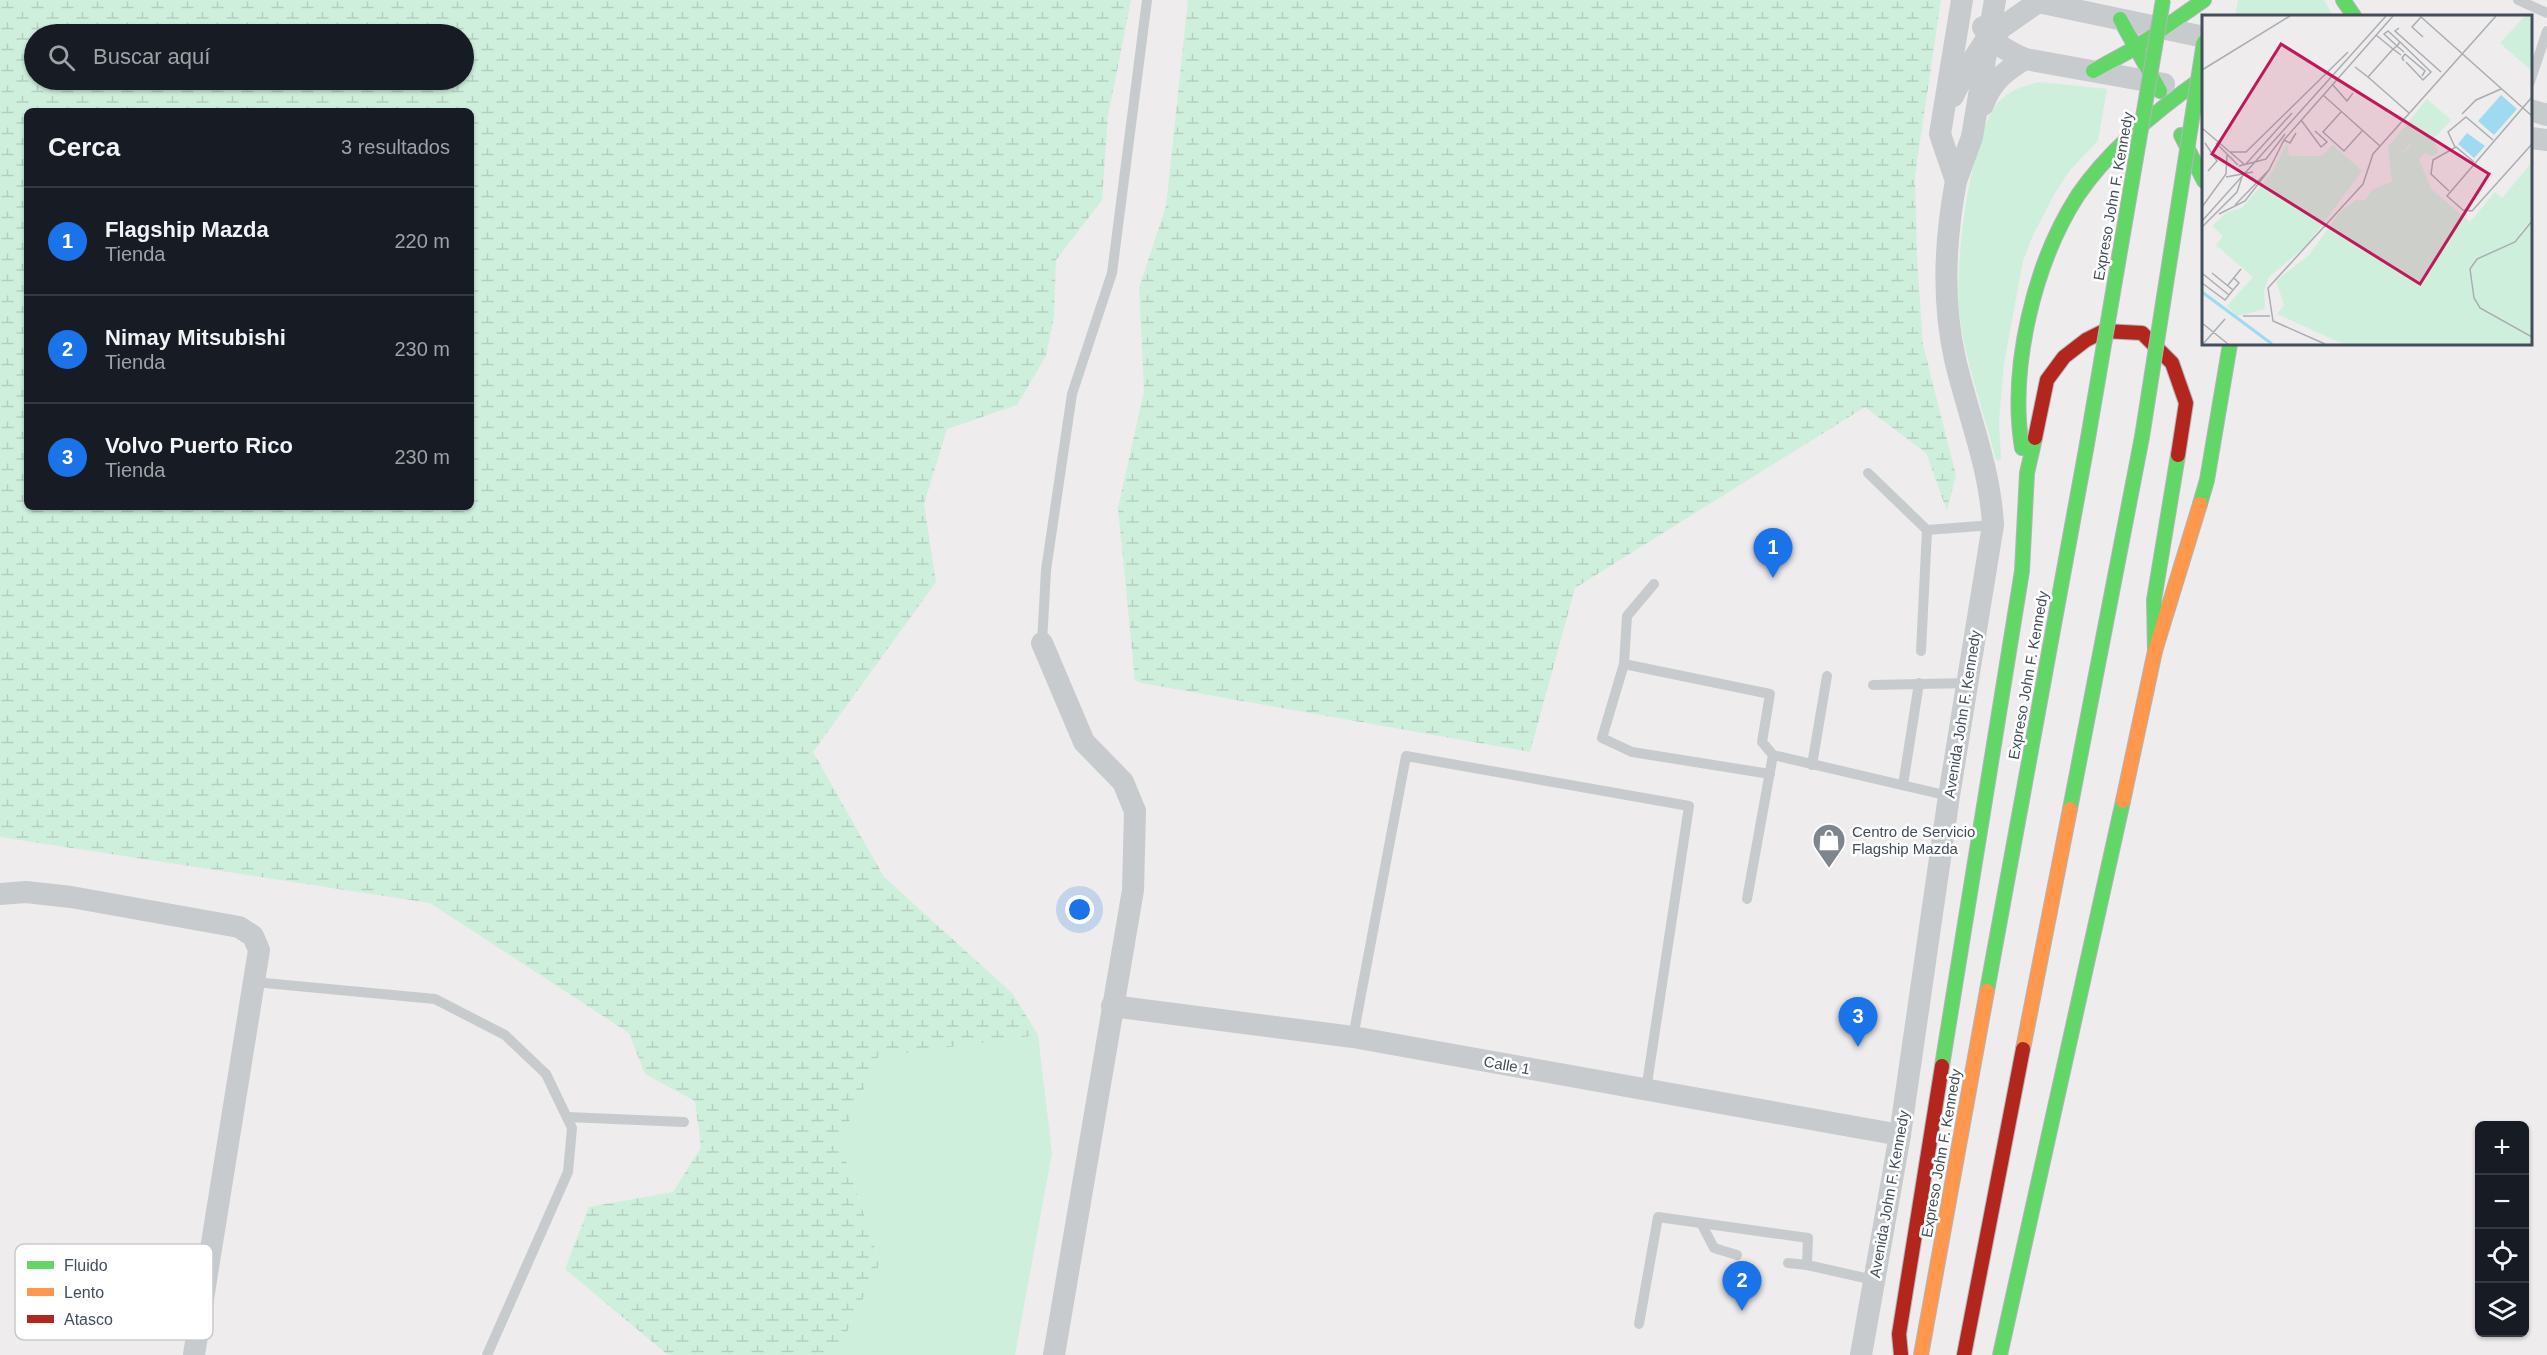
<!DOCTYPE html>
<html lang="es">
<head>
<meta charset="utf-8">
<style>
	:root { --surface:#171b24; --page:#242831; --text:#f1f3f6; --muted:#9ea1a6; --line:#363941; --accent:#1a73e8 }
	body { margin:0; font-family:Helvetica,sans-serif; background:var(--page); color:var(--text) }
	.controls { position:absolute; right:18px; bottom:18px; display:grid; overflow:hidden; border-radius:9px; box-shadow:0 2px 4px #0004 }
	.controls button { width:54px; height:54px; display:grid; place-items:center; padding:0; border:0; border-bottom:2px solid var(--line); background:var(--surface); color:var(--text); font:30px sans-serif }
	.you { position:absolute; left:1080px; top:910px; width:21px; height:21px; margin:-15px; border:4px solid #fff; border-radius:50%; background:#1a73e8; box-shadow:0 0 0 9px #1a73e833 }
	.badge { display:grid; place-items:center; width:39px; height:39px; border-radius:50%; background:var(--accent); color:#fff; font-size:20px; font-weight:700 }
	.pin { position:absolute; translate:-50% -50px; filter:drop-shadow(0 2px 3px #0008) }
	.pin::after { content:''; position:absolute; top:32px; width:21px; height:18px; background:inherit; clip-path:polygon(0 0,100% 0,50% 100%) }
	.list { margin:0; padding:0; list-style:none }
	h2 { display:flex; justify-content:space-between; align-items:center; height:78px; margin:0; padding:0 24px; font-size:26px }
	h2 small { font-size:20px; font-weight:400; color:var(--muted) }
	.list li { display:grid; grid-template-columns:39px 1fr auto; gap:18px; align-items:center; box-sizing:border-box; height:108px; padding:0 24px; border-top:2px solid var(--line) }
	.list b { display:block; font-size:22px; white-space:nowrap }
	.list p { margin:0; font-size:20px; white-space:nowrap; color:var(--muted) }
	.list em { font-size:20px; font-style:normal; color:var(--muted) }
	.icon { flex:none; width:33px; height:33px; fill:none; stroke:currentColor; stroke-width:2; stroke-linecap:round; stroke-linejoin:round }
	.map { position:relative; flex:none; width:2547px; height:1355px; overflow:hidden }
	.search { position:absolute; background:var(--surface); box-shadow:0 2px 4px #0004; left:24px; top:24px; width:450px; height:66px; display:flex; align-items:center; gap:15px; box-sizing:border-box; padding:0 21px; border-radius:33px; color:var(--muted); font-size:22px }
	.panel { position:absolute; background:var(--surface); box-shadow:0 2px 4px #0004; left:24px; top:108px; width:450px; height:402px; border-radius:9px }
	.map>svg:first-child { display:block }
	.grass { fill:#cfefdd }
	.wetland { fill:url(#wetland-marsh); fill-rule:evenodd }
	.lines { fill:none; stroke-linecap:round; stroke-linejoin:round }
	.fast-casing { stroke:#b1b5bc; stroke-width:16 }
	.slow-casing { stroke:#b1b5bc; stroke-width:16 }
	.jam-casing { stroke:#b1b5bc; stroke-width:16 }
	.lane { stroke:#c8cbcd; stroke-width:10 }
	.street { stroke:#c8cbcd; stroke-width:22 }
	.fast { stroke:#63d668; stroke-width:14 }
	.slow { stroke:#ff974d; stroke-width:14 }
	.jam { stroke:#b3261e; stroke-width:14 }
	.fast-bridge-casing { stroke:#b1b5bc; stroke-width:16; stroke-linecap:butt }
	.fast-bridge { stroke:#63d668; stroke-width:14 }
	.labels { text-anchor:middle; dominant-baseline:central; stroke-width:5; stroke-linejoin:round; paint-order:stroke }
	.street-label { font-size:15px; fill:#434e5a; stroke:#fff }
	.poi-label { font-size:15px; fill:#434e5a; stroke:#fff; text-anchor:start }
	.inset-river { fill:none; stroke:#a0daf0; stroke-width:3 }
	.inset-road { fill:none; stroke:#aaadb2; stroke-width:1.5 }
	.view { fill:#c2185b; fill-opacity:0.15; stroke:#c2185b; stroke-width:3 }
	.inset-edge { fill:none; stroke:#434e5a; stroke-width:3 }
	.key { fill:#fff; stroke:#c7cace; stroke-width:1.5 }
	.key-label { font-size:16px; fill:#434e5a }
</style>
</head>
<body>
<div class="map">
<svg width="2547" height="1355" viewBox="0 0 2547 1355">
	<defs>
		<pattern id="wetland-marsh" width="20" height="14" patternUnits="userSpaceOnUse" patternTransform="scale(1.5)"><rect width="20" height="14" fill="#cfefdd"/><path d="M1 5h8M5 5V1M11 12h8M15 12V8" fill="none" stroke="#b3cfc0"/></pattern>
	</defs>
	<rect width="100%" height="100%" fill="#eeecec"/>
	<g class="grass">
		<polygon points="2238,0 2324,0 2333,16 2235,16"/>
		<path d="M2040,82L2107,89L2098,141L2070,170L2055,193L2033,235L2023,261L2004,363L1999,422L2001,460H1996C1985,414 1966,365 1960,318C1953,274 1969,145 1994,108C2005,91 2022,86 2040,82Z"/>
		<polygon points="1038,1035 1052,1153 1015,1355 836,1355 880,1263 840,1142 878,1057"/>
	</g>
	<g class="wetland">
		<path d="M0,0H1131L1108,116L1102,200L1056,260L1054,317L1046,356L1017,405L947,429L924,504L936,582L813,752L884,877L1013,994L1038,1035L878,1057L840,1142L880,1263L836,1355H668L565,1269L589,1207L673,1192L701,1147L695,1101L645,1074L629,1033L430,903L0,837ZM464,34V80H34V34ZM27,111H471V507H27Z"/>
		<polygon points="1188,0 1941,0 1915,175 1917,258 1923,345 1956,475 1947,511 1926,453 1865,407 1575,588 1530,752 1141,683 1135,680 1118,508 1144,391 1139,288 1166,206"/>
	</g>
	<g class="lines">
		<g class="fast-casing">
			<g id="fast">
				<polyline points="2343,0 2354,16"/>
				<polyline points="2120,19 2160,91"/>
				<polyline points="2093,71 2135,48 2204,0"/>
				<polyline points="2181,135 2204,181"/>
				<path d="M2022,448C2009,368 2034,263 2078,195C2110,148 2158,109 2204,77"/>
				<polyline points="2200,504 2207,480 2230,344"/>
				<polyline points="2155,651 2154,600 2178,455"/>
				<polyline points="2070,809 2142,437"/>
				<polyline points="1987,991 2087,444"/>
				<polyline points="1942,1066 2022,571 2027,473 2035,438"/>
				<polyline points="2000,1355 2123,801"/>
			</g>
		</g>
		<g class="slow-casing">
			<g id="slow">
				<polyline points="2123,801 2155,651 2200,504"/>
				<polyline points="2023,1049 2070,809"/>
				<polyline points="1921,1355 1987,991"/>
			</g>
		</g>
		<g class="jam-casing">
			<g id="jam">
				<polyline points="2035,438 2047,380 2064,357 2086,340 2104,331 2142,333 2172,363 2186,403 2178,455"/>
				<polyline points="1901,1355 1899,1334 1942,1066"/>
				<polyline points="1964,1355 2023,1049"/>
			</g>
		</g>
		<g class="lane">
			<polyline points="2518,0 2547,13"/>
			<polyline points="2530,82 2547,31"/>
			<polyline points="1868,473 1927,530"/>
			<polyline points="1042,643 1046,570 1072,394 1112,273 1147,0"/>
			<polyline points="1921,651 1927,530 1993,525"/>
			<polyline points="1624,664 1627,616 1654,584"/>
			<polyline points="1873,685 1968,683"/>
			<polyline points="1812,765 1827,676"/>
			<polyline points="1770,774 1632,752 1602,738 1624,664 1770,694 1762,742 1773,755 1949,796"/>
			<polyline points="1903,785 1919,683"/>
			<polyline points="1747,899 1773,755"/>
			<polyline points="253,982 435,999 505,1035 546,1074 572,1128 568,1172 487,1355"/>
			<polyline points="1353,1037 1406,756 1689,806 1646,1090"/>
			<polyline points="567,1117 684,1122"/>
			<polyline points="1701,1223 1714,1248 1737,1255"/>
			<polyline points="1788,1263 1807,1265"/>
			<polyline points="1639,1324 1658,1217 1808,1238 1807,1265 1874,1280"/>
		</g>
		<g class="street">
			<polyline points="1962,0 1940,134 1956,181 1972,137 1995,0"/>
			<path d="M1983,27C1992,43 2008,52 2025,59L2164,84"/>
			<polyline points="1953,96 1966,70 1988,37 2038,2 2204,37"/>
			<path d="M1983,105C1991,82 2004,72 2025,59"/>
			<polyline points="2530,110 2547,115"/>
			<polyline points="2530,138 2547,140"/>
			<polyline points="1042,643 1084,742 1123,782 1135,811 1133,890 1054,1355"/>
			<polyline points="0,894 26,892 71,897 239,927 253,936 259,950 194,1355"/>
			<polyline points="1112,1006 1353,1037 1900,1135"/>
			<path d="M1861,1355L1900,1135L1949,796L1993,525C1990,467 1968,415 1955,359C1942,301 1945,239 1956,181"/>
		</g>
		<use href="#fast" class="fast"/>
		<use href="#slow" class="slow"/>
		<use href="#jam" class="jam"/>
		<g class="fast-bridge-casing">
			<g id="fast-bridge">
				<polyline points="2142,437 2204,42"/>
				<polyline points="2087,444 2163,0"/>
			</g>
		</g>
		<use href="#fast-bridge" class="fast-bridge"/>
	</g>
	<defs>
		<g id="shop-pin" transform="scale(1.725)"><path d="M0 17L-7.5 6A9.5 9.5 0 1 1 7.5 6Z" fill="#7f858d" stroke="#fff"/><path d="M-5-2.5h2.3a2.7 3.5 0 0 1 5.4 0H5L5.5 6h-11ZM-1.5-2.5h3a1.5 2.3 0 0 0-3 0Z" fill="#fff"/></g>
	</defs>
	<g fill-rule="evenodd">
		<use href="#shop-pin" x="1829" y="840"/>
	</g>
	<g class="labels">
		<g class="street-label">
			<text transform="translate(2113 196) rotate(-80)">Expreso John F. Kennedy</text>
			<text transform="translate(2028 675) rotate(-80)">Expreso John F. Kennedy</text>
			<text transform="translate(1962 714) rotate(-81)">Avenida John F. Kennedy</text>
			<text transform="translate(1507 1065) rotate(10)">Calle 1</text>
			<text transform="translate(1941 1153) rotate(-80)">Expreso John F. Kennedy</text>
			<text transform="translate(1889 1194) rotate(-80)">Avenida John F. Kennedy</text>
		</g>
		<g class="poi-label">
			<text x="1852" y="831">Centro de Servicio<tspan x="1852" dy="17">Flagship Mazda</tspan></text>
		</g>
	</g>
	<g transform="translate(2202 15)">
		<rect width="330" height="330" fill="#eeecec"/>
		<path d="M323,1H330V56L298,28ZM225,84L249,105L232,123L220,115L200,138L186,132ZM330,203V321L274,290L266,256L275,241L320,217Z" fill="#cfefdd"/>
		<path d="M220,115L232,123L236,137L231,141L223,138L217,144L229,174L268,207L293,177L300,183L330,147V203L308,229L275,241L266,256L274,290L330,323V329H141L75,299L82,290L74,266L107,240L138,197L155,184L162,186L171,174L190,167L186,132L200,138L207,133L210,121ZM85,128L87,141H119L131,130L160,156L105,230L67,262L62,276L63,294L35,301L25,291L51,262L14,230L21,221L10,211L24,198L41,192L70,157Z" fill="#cfefdd"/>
		<path d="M299,80L315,94L292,120L276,106ZM265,118L283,131L272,143L256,129Z" fill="#a0daf0"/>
		<path class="inset-river" d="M0,277L70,329"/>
		<path class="inset-road" d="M218,1L330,101M219,2L210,12L221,22M197,13L193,16L239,57M198,27L229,57L221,65L204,47M199,40L191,34L195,31L198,27L186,16L182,19L195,31L202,37M202,46L200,43L203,39L223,56L220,61M153,52L166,62L191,34L174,20M0,55L88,1M166,62L207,98M130,69L145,86L151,78M121,80L178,131M330,82L245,181L261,195L270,196L330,129M139,97L121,117L142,136L160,116M260,99L274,85L299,74M99,105L119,132L125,127L113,116M0,113L43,150M82,125L88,128L94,118M3,128L15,146L6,156M14,128L36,150M253,132L246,117L264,102L291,125M28,137H44L146,37M43,150L90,98M37,151L64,144L83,119M67,155L82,125L191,1M24,162L51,157M247,176L229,159L231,145L254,132L272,147M0,192L24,159L25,140M17,199L43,186L67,155L33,190M0,206L184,1M330,206L313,227L275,244L268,254L272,283L278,293L330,322M0,212L35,177L41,159M10,258L31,275L37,268L32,263M1,259L27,280M0,268L23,285L31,275M26,270L39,254M41,301H68M0,308L26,329M1,329L23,304M123,329L71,306L66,273L161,169L171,139L294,1"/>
		<path class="view" d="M79,29L287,159L218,269L10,139Z"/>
		<rect width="330" height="330" class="inset-edge"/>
	</g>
	<rect x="15" y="1244" width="198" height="96" rx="9" class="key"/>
	<rect x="27" y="1261" width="27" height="8" fill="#63d668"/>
	<rect x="27" y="1288" width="27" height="8" fill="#ff974d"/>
	<rect x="27" y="1315" width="27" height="8" fill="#b3261e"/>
	<g class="key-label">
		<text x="64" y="1271">Fluido</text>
		<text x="64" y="1298">Lento</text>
		<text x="64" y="1325">Atasco</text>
	</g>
</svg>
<div class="controls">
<button>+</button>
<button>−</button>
<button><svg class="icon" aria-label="locate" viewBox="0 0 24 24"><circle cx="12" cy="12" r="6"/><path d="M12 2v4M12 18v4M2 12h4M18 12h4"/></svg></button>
<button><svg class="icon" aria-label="layers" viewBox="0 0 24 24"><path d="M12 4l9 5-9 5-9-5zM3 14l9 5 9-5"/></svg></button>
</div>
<div class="you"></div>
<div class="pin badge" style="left:1773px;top:578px">1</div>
<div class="pin badge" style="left:1742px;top:1311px">2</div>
<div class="pin badge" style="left:1858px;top:1047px">3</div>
<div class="search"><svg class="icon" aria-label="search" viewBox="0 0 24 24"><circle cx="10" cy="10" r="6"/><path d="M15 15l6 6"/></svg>Buscar aquí</div>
<section class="panel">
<h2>Cerca<small>3 resultados</small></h2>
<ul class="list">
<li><span class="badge">1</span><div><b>Flagship Mazda</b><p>Tienda</p></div><em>220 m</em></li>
<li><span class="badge">2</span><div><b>Nimay Mitsubishi</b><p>Tienda</p></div><em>230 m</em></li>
<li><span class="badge">3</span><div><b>Volvo Puerto Rico</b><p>Tienda</p></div><em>230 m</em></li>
</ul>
</section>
</div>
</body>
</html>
